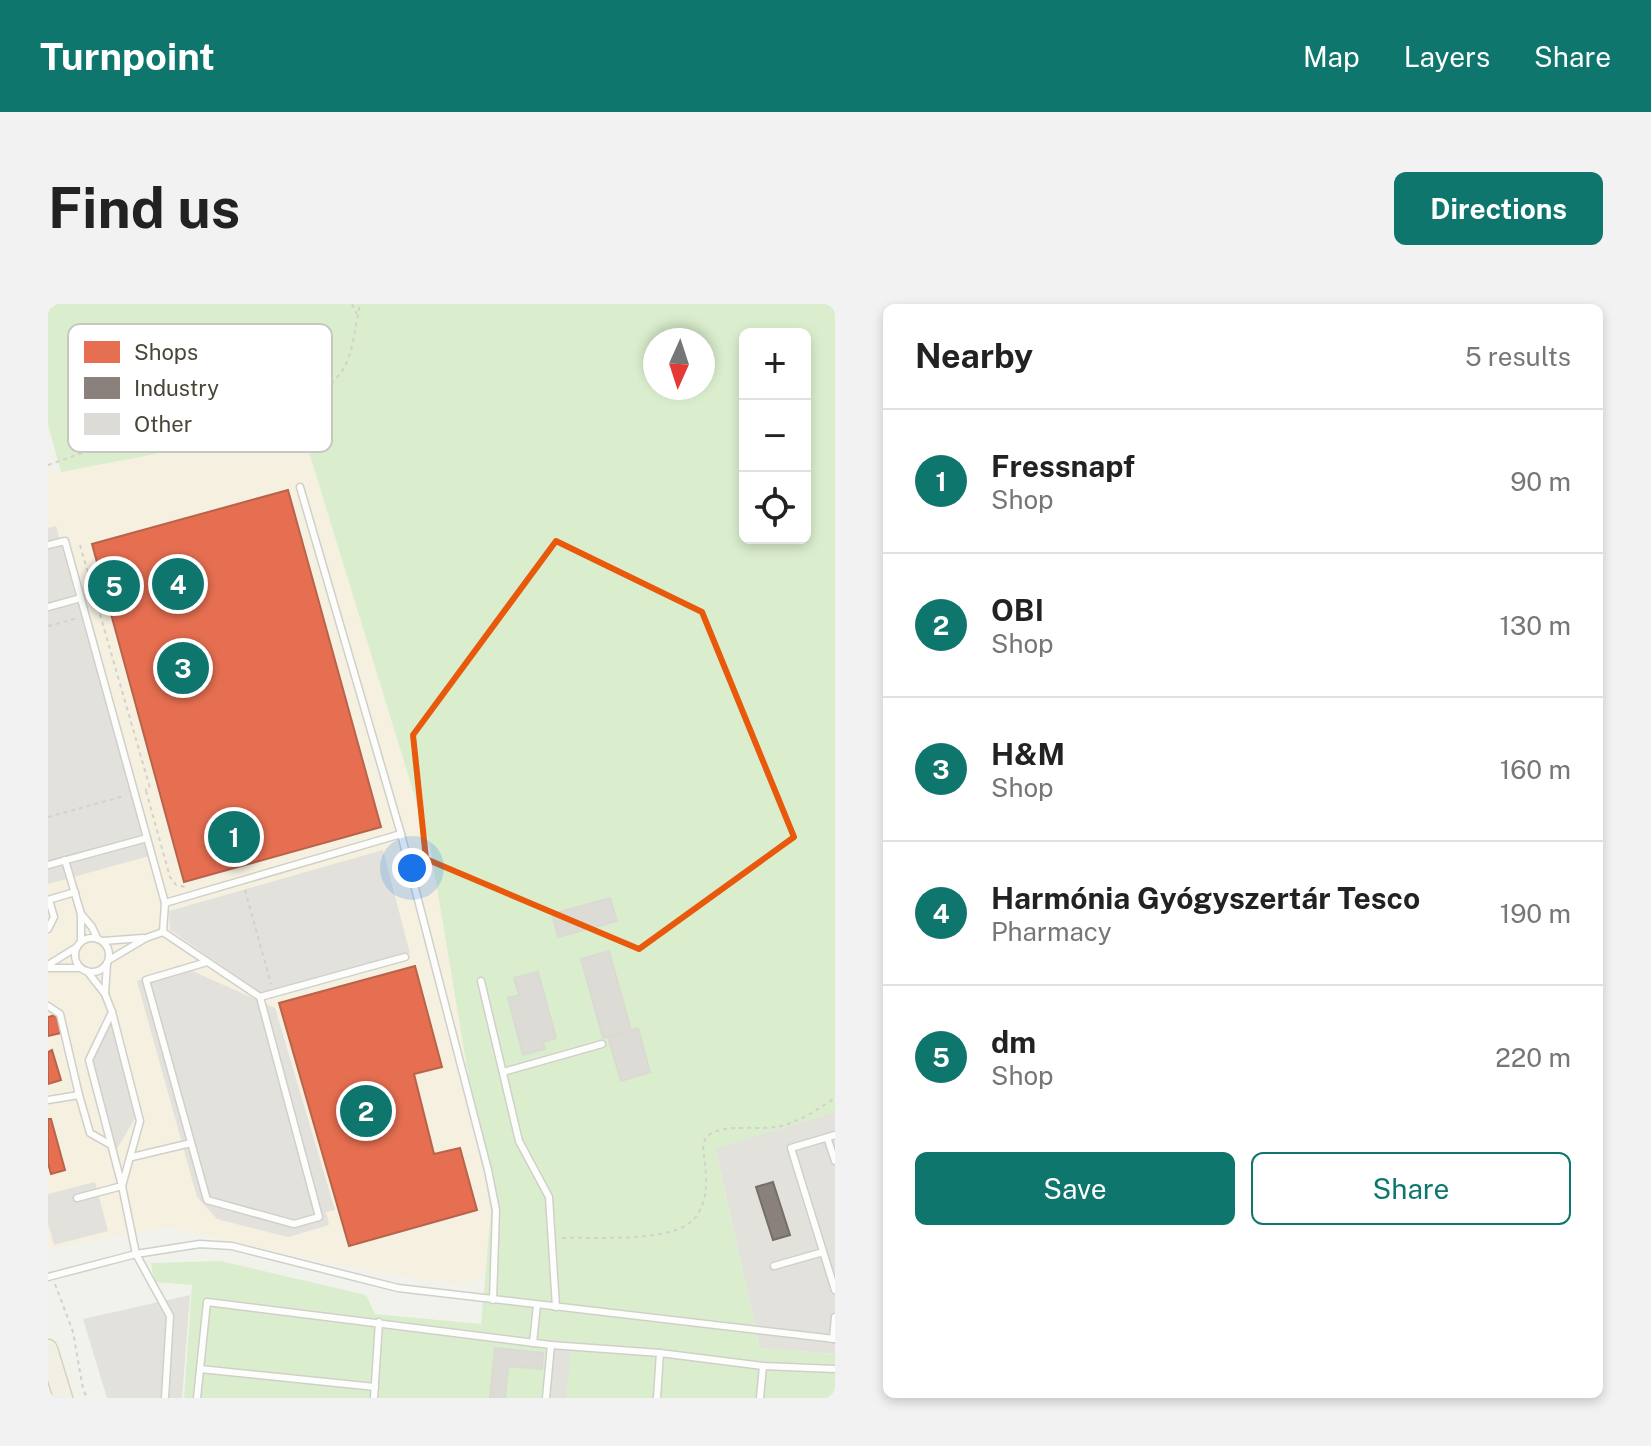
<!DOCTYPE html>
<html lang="en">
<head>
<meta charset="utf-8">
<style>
	:root { --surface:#fff; --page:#f2f2f2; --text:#222; --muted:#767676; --line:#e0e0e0; --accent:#0f766e }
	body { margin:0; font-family:"Public Sans",sans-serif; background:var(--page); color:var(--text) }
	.controls { position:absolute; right:24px; top:24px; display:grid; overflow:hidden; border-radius:12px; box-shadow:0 4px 12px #0003 }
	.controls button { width:72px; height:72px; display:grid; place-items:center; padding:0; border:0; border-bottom:2px solid var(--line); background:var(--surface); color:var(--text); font:40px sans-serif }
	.compass { position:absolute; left:595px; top:24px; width:72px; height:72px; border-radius:50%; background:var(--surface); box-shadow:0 4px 12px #0003; rotate:183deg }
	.you { position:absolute; left:364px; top:564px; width:28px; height:28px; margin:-20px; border:6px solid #fff; border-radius:50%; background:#1a73e8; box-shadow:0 0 0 12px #1a73e833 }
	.badge { display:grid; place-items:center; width:52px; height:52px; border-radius:50%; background:var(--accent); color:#fff; font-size:26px; font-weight:700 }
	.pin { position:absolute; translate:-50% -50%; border:4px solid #fff; box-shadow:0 2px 8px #0006 }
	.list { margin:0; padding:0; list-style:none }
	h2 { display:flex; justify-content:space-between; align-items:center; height:104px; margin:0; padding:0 32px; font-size:34px }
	h2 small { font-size:26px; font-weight:400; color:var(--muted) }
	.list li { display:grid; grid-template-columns:52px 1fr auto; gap:24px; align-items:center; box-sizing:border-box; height:144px; padding:0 32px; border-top:2px solid var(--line) }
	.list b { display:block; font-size:30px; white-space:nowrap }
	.list p { margin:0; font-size:26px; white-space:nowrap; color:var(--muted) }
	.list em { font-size:26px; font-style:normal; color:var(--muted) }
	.actions { display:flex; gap:16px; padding:24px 32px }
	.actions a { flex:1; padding:18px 0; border:2px solid var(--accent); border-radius:12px; text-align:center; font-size:28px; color:var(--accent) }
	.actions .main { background:var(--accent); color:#fff }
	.icon { flex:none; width:44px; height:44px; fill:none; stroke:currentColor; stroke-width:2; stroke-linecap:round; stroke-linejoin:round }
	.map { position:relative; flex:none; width:787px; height:1094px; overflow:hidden; border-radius:12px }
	header { display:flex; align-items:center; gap:48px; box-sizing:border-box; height:112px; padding:0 40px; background:var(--accent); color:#fff }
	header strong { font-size:38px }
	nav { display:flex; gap:44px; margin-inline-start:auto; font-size:28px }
	.intro { display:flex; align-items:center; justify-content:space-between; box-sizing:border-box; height:192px; padding:0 48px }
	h1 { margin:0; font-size:56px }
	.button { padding:20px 36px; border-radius:12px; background:var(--accent); color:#fff; font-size:28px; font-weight:700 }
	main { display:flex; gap:48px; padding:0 48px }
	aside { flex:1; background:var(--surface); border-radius:12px; box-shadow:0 4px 12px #0003 }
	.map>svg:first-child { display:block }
	.commercial { fill:#f5f0e0 }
	.industrial { fill:#e2e1db }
	.green { fill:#daeecd; fill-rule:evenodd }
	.parking { fill:#e2e1dc }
	.shops { fill:#e76f51; stroke:#b8634a; stroke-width:2 }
	.industry { fill:#8a817c; stroke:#766f68; stroke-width:2 }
	.building { fill:#dcdbd5; stroke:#dbdad2; stroke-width:2 }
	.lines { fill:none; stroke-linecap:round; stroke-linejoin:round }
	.service-casing { stroke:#d0d0ca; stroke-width:9 }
	.primary-casing { stroke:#d5d2ba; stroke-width:21 }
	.path { stroke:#d2d2cb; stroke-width:2; stroke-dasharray:4 4; stroke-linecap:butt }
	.service { stroke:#fdfdfc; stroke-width:6 }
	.primary { stroke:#f2f0e4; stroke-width:18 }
	.marked { fill:none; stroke:#e8590c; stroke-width:6; stroke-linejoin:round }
	.key { fill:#fff; stroke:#c8c8c3; stroke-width:2 }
	.key-label { font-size:22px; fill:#494638 }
</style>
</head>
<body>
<header>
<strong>Turnpoint</strong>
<nav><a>Map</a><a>Layers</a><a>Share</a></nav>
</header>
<div class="intro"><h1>Find us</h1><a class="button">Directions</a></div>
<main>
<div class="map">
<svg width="787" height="1094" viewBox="0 0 787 1094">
	<rect width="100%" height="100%" fill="#f2f2ed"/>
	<polygon class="commercial" points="253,122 382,542 443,908 438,969 414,982 300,963 119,923 1,945 0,940 0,170"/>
	<polygon class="industrial" points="787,808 787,1050 712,1044 667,844"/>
	<path class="green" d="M0,0H787V808L667,845L712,1044L787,1050V1094H136L144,981L106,978L103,959L173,957L318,991L327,1010L433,1020L443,908L382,542L253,122L13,168L0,121ZM697,30H757V234H697ZM607,36H655V84H607Z"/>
	<g class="parking">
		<polygon points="8,222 101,552 0,580 0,224"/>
		<polygon points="335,546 362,649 215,690 122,626 121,607"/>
		<polygon points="131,661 227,704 287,906 278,908 281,921 240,933 169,915 149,893 89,677"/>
		<polygon points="64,708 90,809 66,850 41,756"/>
		<polygon points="47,878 60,927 6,941 0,919 0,890"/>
		<polygon points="142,991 134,1094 59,1094 35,1015"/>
		<polygon points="507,1045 523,1046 518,1094 502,1094"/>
	</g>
	<g class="shops">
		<polygon points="240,186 333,523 136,578 44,240"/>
		<polygon points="367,662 394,763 366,770 386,850 412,844 429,906 301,942 231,699"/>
		<polygon points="8,711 13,729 0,732 0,713"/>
		<polygon points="4,746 13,776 0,780 0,748"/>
		<polygon points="0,815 3,815 17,866 3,870 0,859"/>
	</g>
	<polygon class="industry" points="725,878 742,931 725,936 708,883"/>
	<g class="building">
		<polygon points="562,594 569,617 510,633 504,610"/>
		<polygon points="561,647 583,726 555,734 533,655"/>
		<polygon points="490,668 508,734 495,738 497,745 475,751 460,694 471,691 466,674"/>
		<polygon points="590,724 602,768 573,777 560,733"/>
		<polygon points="447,1044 495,1049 494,1065 460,1062 457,1094 442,1094"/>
	</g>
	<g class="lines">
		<g class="service-casing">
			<g id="service">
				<polyline points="252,183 353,530 440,866 448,906 445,996"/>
				<polyline points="0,241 17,237 117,599 115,628 200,685 212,693 271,913 246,920 159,896 98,676 159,658"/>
				<polyline points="0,303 33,294"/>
				<polyline points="17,556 33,610 33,638"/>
				<polyline points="0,561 99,534"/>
				<polyline points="0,596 27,588"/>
				<polyline points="117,599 353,530"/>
				<polyline points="33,610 44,623 49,634"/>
				<polyline points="0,625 6,613 1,596"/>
				<circle cx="44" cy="651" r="17"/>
				<polyline points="55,637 95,634"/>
				<polyline points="61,656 98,634 115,628"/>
				<polyline points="0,661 29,643"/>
				<polyline points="0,664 32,664"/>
				<polyline points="433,677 471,837 501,893 508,1003"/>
				<polyline points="57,690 59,659"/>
				<polyline points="212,693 357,653"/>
				<polyline points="0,702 12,710 31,791"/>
				<polyline points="455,768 554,740"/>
				<polyline points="0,796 31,791 42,829 63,841"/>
				<polyline points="787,831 743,844 787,986"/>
				<polyline points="779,833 787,857"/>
				<polyline points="84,853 143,839"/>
				<polyline points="29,894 74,882 41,756 64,708"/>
				<polyline points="726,962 775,948"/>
				<polyline points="0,973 88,950 74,882 92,817 64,708 57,690 39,667"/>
				<polyline points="785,1035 787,1013"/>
				<polyline points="485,1039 489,1001"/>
				<polyline points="152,1065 327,1083"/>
				<polyline points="117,1094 122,1012 88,950 152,940 184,942 350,984 787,1035"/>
				<polyline points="149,1094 159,998 503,1041 612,1049 715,1062 787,1065"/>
				<polyline points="326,1094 331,1018"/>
				<polyline points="498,1094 503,1041"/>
				<polyline points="609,1094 612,1049"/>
				<polyline points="712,1094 715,1062"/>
			</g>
		</g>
		<g class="primary-casing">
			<polyline id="primary" points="0,1045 15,1094"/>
		</g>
		<g class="path">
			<polyline points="304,0 309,10"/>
			<path d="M0,161L34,149L264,93C306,70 303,43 312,0"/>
			<polyline points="32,241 102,484 97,486"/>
			<polyline points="0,322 30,314"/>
			<polyline points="98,487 122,573 128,581 138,583"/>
			<polyline points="0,513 76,492"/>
			<polyline points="197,586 223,680"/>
			<path d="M514,934C545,933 615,938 640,920C660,906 659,880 657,859C656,849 652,838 661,831C676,819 714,827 733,822C753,817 770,805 787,794"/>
			<polyline points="7,980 25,1028 35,1085 39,1094"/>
		</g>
		<use href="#service" class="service"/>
		<use href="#primary" class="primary"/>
	</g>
	<path class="marked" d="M508,237L654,308L746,533L591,645L378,555L365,431Z"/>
	<rect x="20" y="20" width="264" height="128" rx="12" class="key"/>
	<rect x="36" y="37" width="36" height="22" fill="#e76f51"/>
	<rect x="36" y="73" width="36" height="22" fill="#8a817c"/>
	<rect x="36" y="109" width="36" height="22" fill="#dcdbd5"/>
	<g class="key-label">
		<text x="86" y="56">Shops</text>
		<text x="86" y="92">Industry</text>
		<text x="86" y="128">Other</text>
	</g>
</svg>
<div class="controls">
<button>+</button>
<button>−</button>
<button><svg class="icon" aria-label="locate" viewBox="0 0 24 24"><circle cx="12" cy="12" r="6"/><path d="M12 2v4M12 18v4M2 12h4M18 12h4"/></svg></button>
</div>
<svg class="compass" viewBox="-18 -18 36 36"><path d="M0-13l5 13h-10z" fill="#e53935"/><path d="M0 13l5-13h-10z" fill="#767676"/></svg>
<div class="you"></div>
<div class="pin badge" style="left:186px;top:533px">1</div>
<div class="pin badge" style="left:318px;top:807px">2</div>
<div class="pin badge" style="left:135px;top:364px">3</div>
<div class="pin badge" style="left:130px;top:280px">4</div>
<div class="pin badge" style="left:66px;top:282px">5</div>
</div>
<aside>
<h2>Nearby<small>5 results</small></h2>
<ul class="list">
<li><span class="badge">1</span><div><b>Fressnapf</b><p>Shop</p></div><em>90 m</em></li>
<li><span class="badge">2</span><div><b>OBI</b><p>Shop</p></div><em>130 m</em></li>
<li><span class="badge">3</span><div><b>H&amp;M</b><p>Shop</p></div><em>160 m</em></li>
<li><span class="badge">4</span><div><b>Harmónia Gyógyszertár Tesco</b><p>Pharmacy</p></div><em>190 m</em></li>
<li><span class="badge">5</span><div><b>dm</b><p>Shop</p></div><em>220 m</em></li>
</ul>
<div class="actions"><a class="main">Save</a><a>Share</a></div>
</aside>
</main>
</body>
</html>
